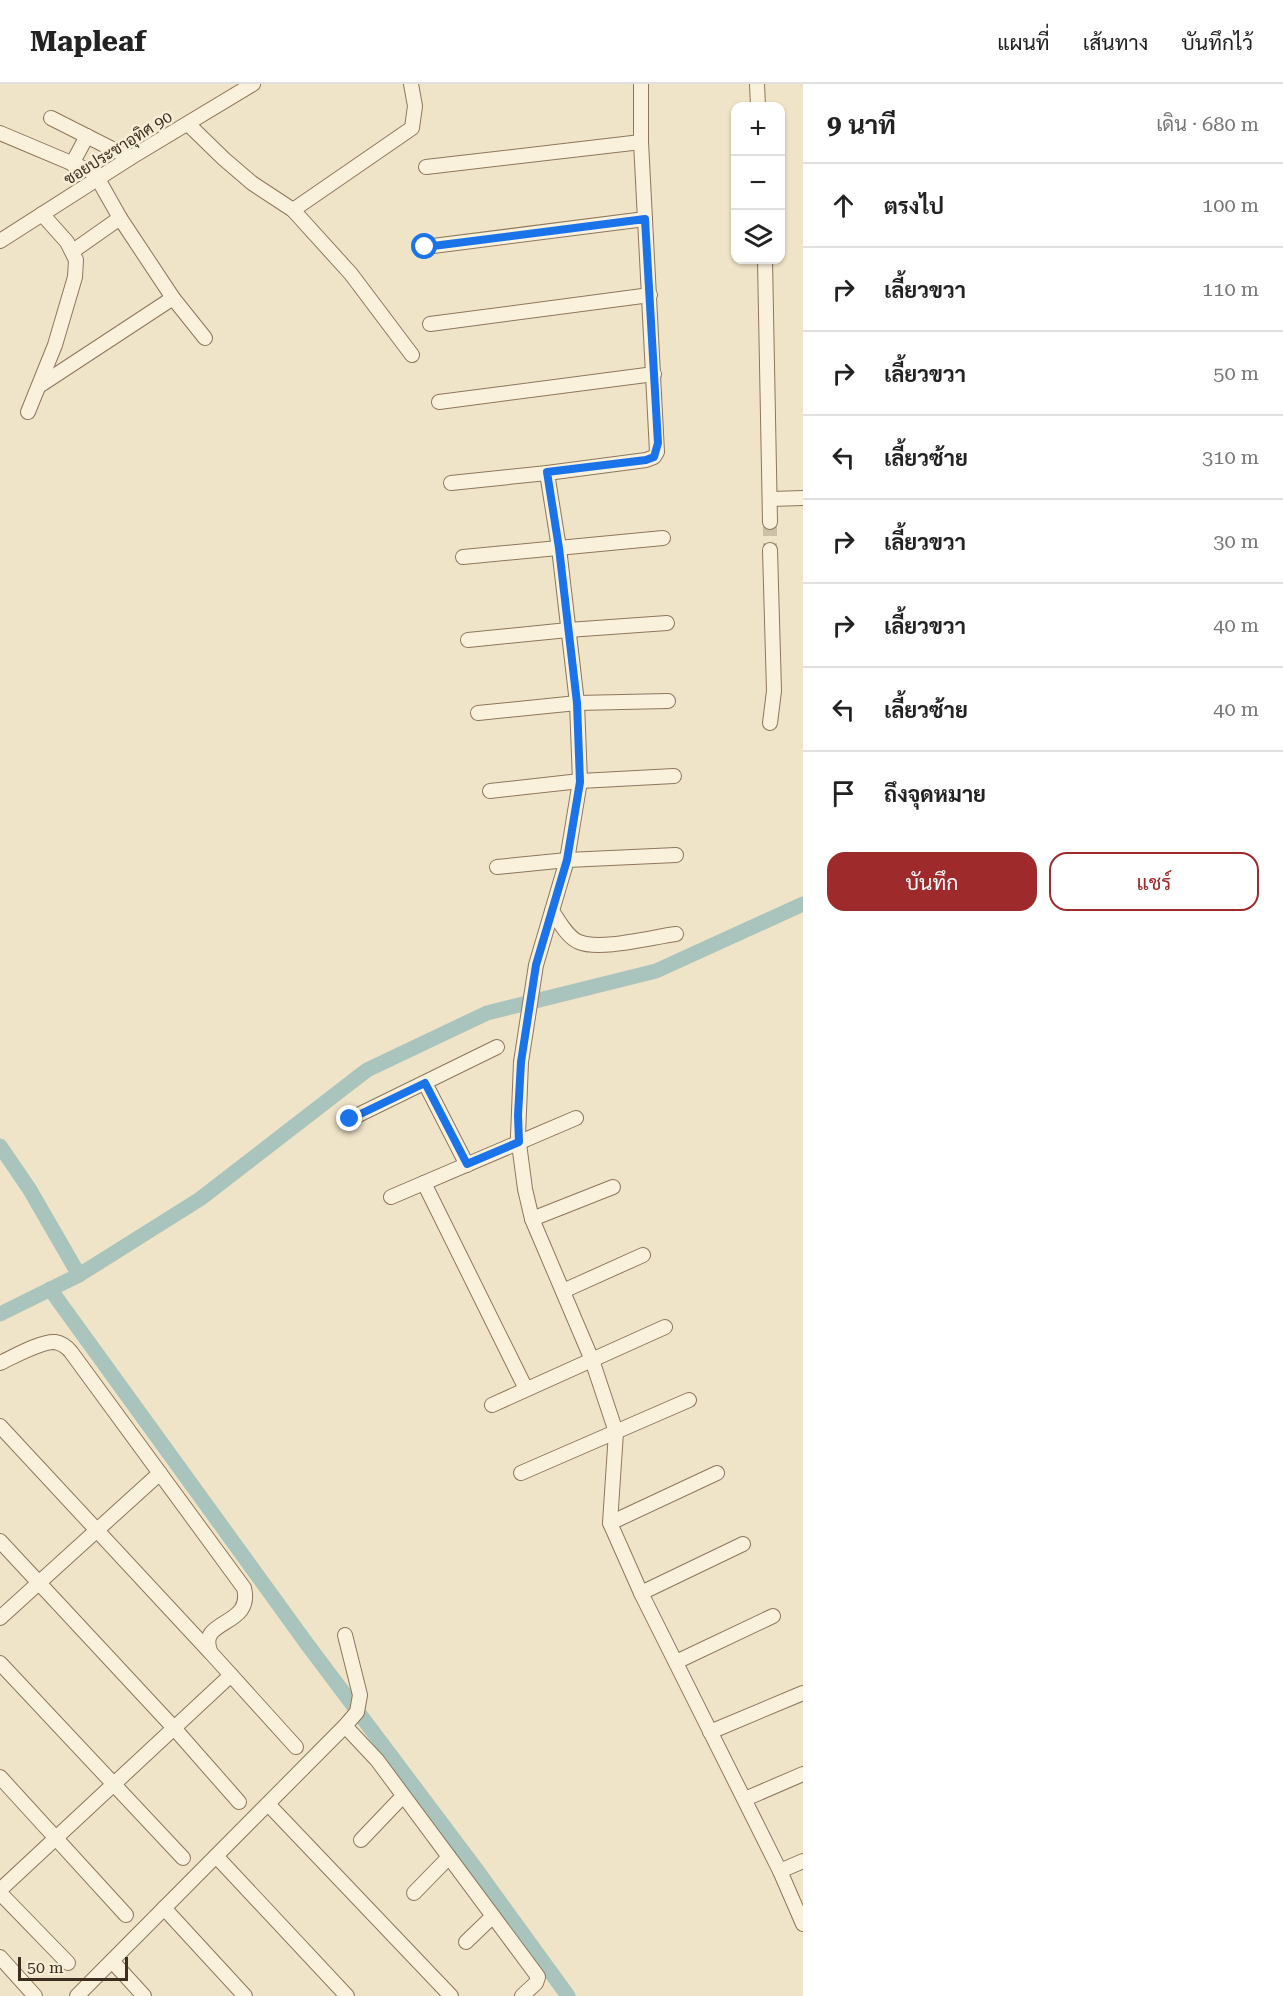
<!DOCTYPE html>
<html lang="th">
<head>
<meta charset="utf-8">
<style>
	:root { --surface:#fff; --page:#f2f2f2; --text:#222; --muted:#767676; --line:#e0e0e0; --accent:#9e2a2b }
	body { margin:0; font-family:"Roboto Serif",Sarabun,serif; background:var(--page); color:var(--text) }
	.controls { position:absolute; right:18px; top:18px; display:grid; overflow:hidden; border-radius:12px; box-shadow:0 2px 4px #0004 }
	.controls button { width:54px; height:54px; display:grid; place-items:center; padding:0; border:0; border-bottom:2px solid var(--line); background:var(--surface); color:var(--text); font:30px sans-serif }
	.scale { position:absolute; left:18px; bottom:15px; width:110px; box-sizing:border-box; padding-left:6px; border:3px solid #3d2e20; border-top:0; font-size:16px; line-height:21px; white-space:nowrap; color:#3d2e20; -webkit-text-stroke:4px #f7eed8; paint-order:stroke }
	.stop { position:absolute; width:18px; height:18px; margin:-14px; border:4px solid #1a73e8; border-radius:50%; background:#fff }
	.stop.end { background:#1a73e8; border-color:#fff; box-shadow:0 2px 6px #0008 }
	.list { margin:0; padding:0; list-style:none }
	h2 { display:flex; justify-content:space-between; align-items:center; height:78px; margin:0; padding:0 24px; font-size:26px }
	h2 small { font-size:20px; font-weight:400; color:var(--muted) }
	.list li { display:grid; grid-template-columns:39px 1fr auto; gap:18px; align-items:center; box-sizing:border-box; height:84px; padding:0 24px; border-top:2px solid var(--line) }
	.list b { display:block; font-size:22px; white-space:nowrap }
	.list em { font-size:20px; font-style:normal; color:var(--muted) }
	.actions { display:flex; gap:12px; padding:18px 24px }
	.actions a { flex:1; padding:14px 0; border:2px solid var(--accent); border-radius:18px; text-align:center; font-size:21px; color:var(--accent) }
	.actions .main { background:var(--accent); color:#fff }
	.icon { flex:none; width:33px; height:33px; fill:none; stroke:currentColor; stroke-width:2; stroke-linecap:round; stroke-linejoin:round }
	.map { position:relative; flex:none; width:803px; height:1912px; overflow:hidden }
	header { display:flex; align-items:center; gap:36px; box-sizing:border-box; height:84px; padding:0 30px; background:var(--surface); border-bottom:2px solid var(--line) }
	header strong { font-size:28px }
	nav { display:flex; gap:33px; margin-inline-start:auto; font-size:21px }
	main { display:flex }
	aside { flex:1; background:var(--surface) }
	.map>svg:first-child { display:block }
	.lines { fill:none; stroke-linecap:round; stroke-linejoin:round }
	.canal { stroke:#a9c4bc; stroke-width:15 }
	.minor-tunnel { stroke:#ccc0a6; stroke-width:14; stroke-dasharray:14 7; stroke-linecap:butt }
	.minor-casing { stroke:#8d765c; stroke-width:16 }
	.minor { stroke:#faf1dc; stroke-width:14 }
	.route { stroke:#1a73e8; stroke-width:8 }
	.labels { text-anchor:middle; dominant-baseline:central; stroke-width:5; stroke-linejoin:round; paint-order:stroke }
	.street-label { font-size:16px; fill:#3d2e20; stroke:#f7eed8 }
</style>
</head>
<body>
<header>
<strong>Mapleaf</strong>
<nav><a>แผนที่</a><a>เส้นทาง</a><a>บันทึกไว้</a></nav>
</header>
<main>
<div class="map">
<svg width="803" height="1912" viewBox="0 0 803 1912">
	<rect width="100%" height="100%" fill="#f0e4c8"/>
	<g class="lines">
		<g class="canal">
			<polyline points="0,1062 30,1106 79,1191"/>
			<polyline points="50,1205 307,1560 476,1785 568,1912"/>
			<polyline points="0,1230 79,1191 200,1115 367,986 487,929 656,887 803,820"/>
		</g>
		<polyline class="minor-tunnel" points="770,438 770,466"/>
		<g class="minor-casing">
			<g id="minor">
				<polyline points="641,0 641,58 657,368 654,373 646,376 547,389 559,464 577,619 580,697 567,776 536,881 521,978 518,1052 525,1105 532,1135 592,1276 616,1348 610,1439 641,1509 780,1787 803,1840"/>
				<polyline points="757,0 758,22"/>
				<polyline points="51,34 130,74"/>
				<polyline points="188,40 224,75 252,99 293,126 351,190 412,271"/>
				<polyline points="0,49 102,92"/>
				<polyline points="72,80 87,52"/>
				<polyline points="426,83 641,58"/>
				<polyline points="293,126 412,44 415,22 411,0"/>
				<polyline points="120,134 173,214"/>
				<polyline points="0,157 130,74 253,0"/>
				<polyline points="425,163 645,135"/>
				<polyline points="73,167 120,134 98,95"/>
				<polyline points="765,176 770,438"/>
				<polyline points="430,240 650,211"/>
				<polyline points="39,302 173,214 205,254"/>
				<polyline points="439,318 654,290"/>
				<polyline points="28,328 55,261 75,193 76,176 67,158 42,130"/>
				<polyline points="451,399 547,389"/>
				<polyline points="770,415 803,414"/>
				<polyline points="770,466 774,607 770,639"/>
				<polyline points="463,473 663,454"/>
				<polyline points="468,556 568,546 667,539"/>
				<polyline points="478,629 577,619 668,617"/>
				<polyline points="490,707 580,697 674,692"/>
				<polyline points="497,783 567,776 676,771"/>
				<path d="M552,827C559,837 567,853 579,858C600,867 652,853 676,850"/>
				<polyline points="425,999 467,1081"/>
				<polyline points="350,1035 497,963"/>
				<polyline points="424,1099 526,1305"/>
				<polyline points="391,1113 576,1034"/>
				<polyline points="532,1135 613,1103"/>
				<polyline points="563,1207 643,1171"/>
				<path d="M0,1279C13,1273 41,1257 55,1258C61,1259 67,1263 71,1268L244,1504C254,1544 195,1534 211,1569L296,1663"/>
				<polyline points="492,1321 665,1243"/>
				<polyline points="0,1342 210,1568"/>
				<polyline points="521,1389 689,1316"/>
				<polyline points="610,1439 717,1389"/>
				<polyline points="0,1457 174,1644 239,1718"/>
				<polyline points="641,1509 743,1460"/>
				<polyline points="0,1534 160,1389"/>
				<polyline points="676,1578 773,1532"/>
				<polyline points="0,1579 183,1774"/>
				<polyline points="345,1642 377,1676 536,1890 538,1893 536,1899 522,1912"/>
				<polyline points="710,1648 803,1609"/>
				<polyline points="0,1693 126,1831"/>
				<polyline points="745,1715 803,1690"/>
				<polyline points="268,1720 451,1912"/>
				<polyline points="361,1756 403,1712"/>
				<polyline points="216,1772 347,1912"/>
				<polyline points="780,1787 803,1777"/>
				<polyline points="0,1806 231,1591"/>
				<polyline points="0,1809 68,1879"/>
				<polyline points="414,1809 449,1773"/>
				<polyline points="164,1824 245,1912"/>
				<polyline points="466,1858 493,1832"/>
				<polyline points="0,1873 35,1912"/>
				<polyline points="112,1877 144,1912"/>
				<polyline points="77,1912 345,1642 357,1628 360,1611 345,1551"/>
			</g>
		</g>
		<use href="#minor" class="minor"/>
	</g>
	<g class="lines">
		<polyline class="route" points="350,1035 425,999 467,1080 519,1058 518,1031 521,978 536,881 567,776 580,698 577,619 559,464 547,388 646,376 654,373 658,359 645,135 425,163"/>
	</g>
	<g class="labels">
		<g class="street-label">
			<text transform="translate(118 64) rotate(-32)">ซอยประชาอุทิศ 90</text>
		</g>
	</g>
</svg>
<div class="controls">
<button>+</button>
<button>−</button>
<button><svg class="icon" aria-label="layers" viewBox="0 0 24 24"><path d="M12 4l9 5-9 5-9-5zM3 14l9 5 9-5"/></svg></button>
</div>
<div class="scale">50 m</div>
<div class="stop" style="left:425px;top:163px"></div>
<div class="stop end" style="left:350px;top:1035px"></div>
</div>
<aside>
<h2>9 นาที<small>เดิน · 680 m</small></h2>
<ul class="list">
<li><svg class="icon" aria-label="ahead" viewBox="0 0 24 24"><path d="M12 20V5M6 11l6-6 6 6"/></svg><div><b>ตรงไป</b></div><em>100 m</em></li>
<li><svg class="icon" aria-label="right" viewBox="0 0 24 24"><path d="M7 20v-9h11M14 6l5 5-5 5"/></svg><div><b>เลี้ยวขวา</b></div><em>110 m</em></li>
<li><svg class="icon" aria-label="right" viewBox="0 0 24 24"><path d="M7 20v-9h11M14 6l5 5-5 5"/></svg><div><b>เลี้ยวขวา</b></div><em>50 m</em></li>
<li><svg class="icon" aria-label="left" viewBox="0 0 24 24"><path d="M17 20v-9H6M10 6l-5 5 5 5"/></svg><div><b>เลี้ยวซ้าย</b></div><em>310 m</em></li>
<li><svg class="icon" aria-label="right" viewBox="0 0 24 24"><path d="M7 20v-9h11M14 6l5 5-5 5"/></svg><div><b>เลี้ยวขวา</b></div><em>30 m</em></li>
<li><svg class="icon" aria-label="right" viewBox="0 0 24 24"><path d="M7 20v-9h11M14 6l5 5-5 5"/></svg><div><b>เลี้ยวขวา</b></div><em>40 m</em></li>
<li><svg class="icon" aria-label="left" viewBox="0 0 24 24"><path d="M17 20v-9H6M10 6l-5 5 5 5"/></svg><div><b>เลี้ยวซ้าย</b></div><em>40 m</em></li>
<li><svg class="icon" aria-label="arrive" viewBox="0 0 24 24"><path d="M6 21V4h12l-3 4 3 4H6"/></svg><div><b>ถึงจุดหมาย</b></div></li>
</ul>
<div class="actions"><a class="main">บันทึก</a><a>แชร์</a></div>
</aside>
</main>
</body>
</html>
